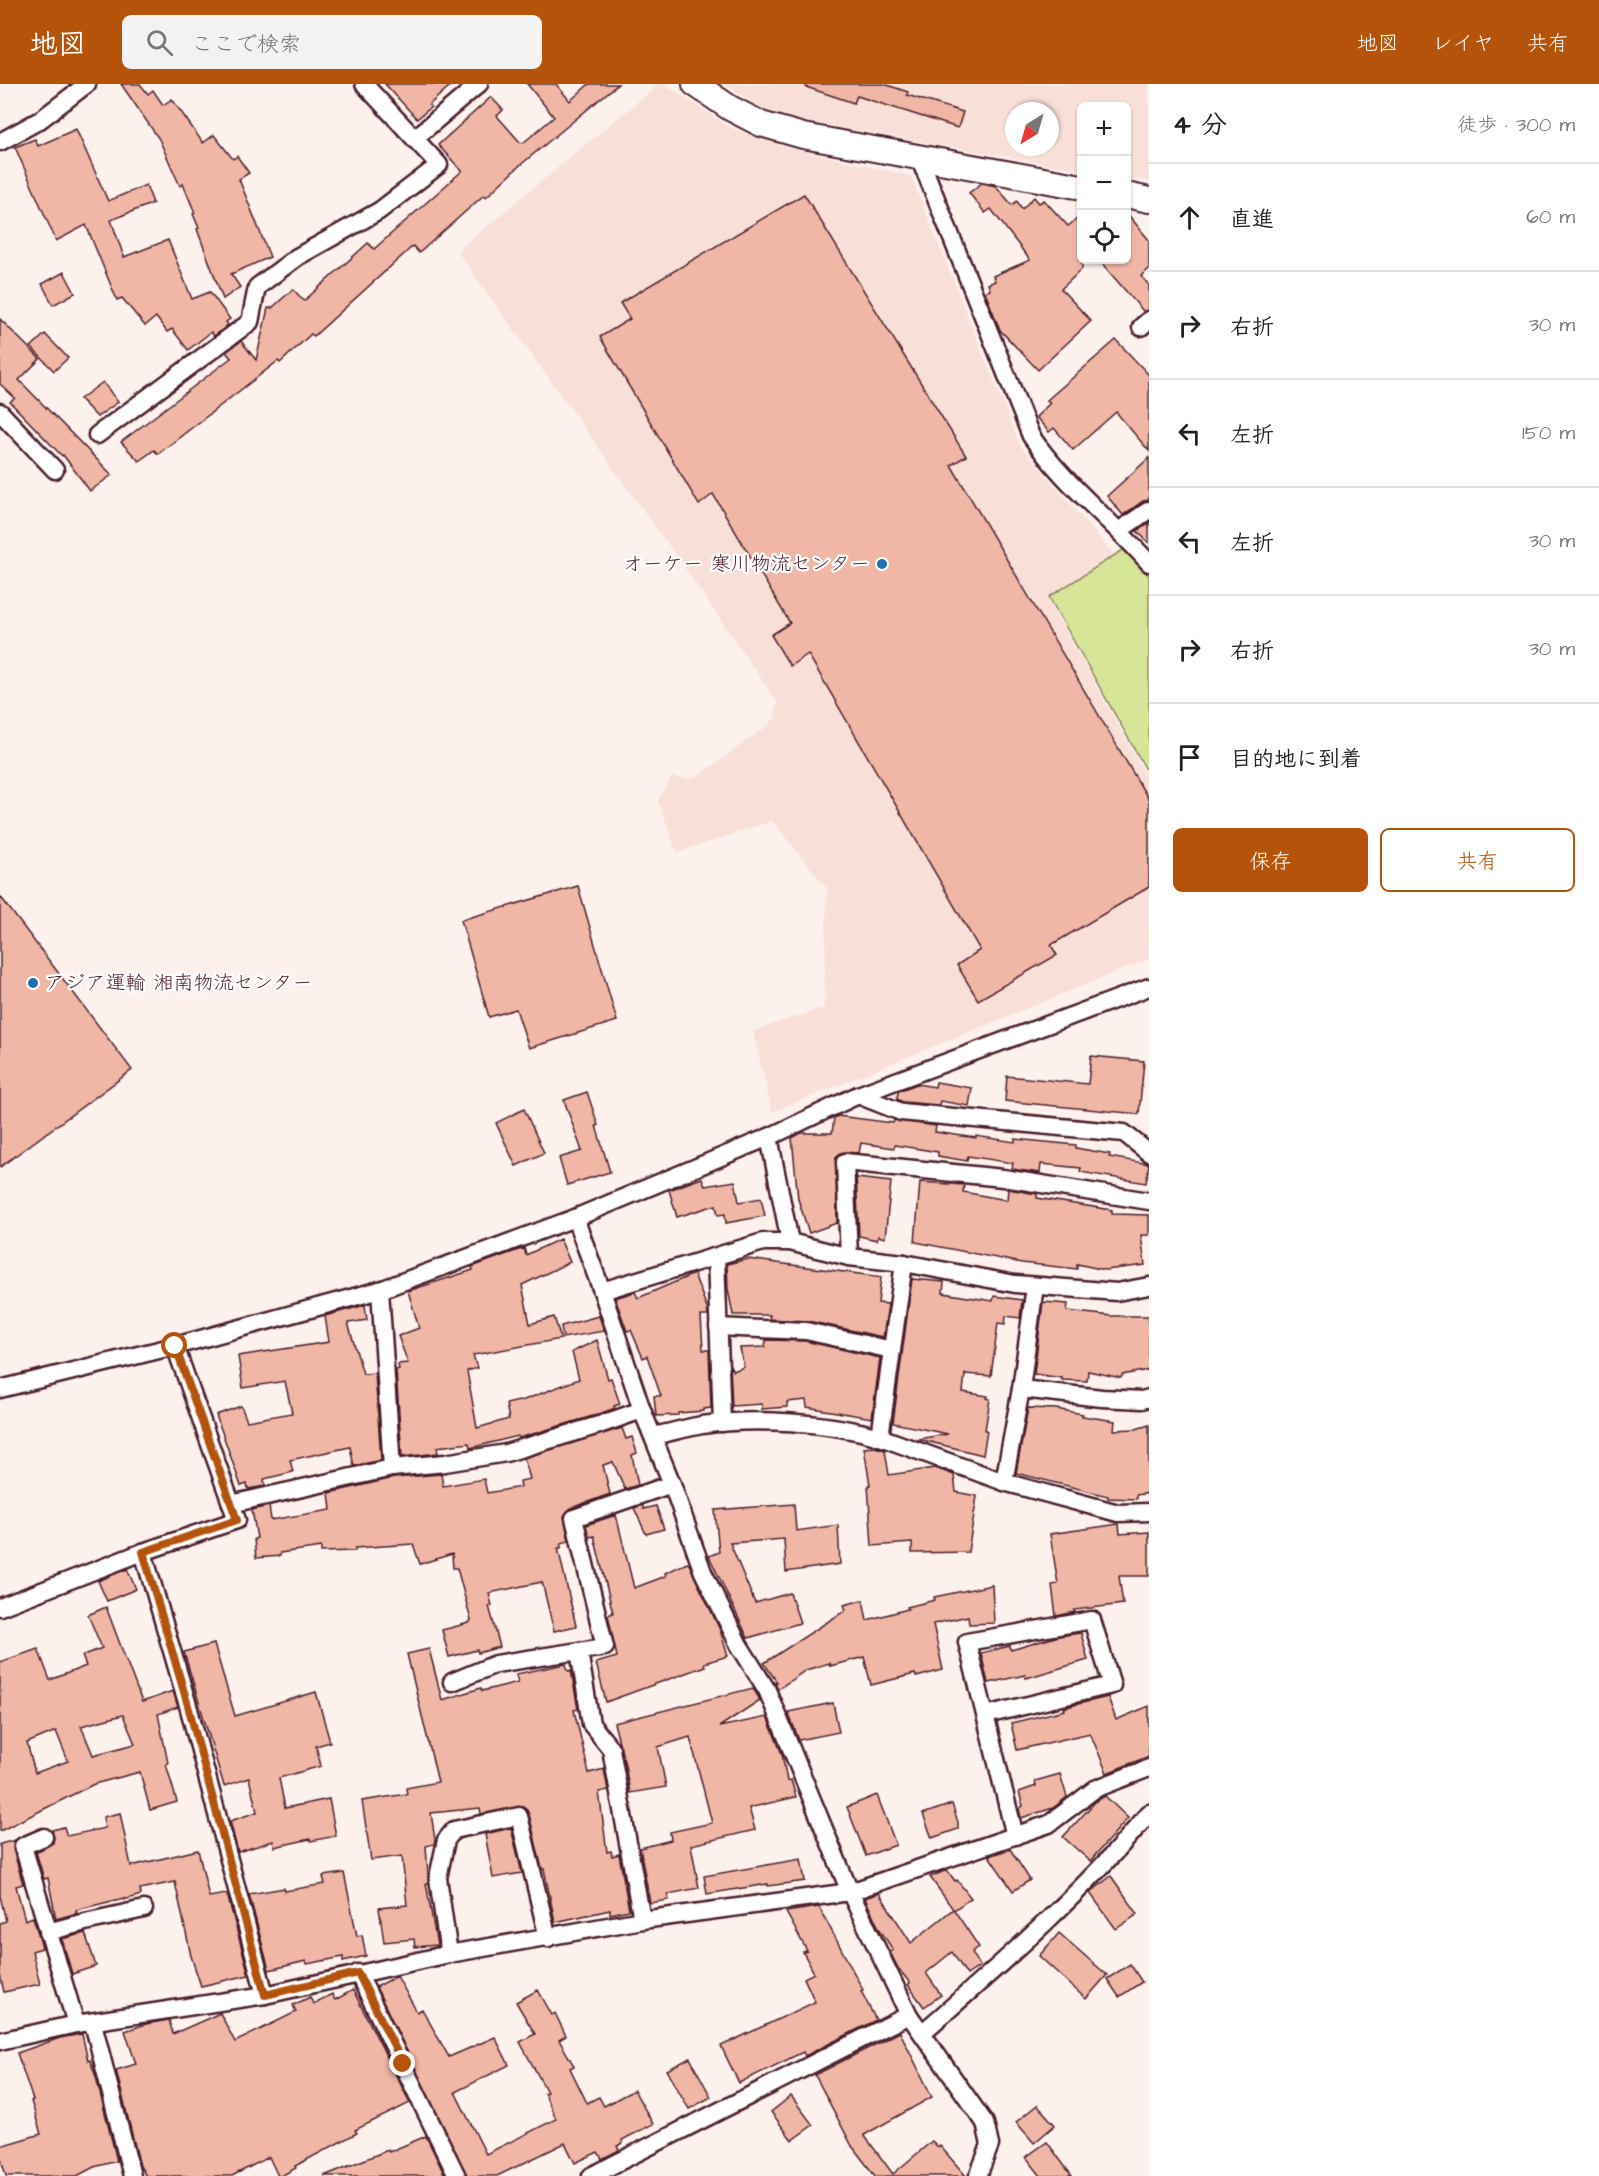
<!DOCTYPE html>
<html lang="ja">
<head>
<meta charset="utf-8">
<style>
	:root { --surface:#fff; --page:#f2f2f2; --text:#222; --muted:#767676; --line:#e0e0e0; --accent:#b45309 }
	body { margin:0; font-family:"Architects Daughter","Klee One",sans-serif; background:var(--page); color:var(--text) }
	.controls { position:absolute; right:18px; top:18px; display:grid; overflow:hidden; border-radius:9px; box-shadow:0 2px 4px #0004 }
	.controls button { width:54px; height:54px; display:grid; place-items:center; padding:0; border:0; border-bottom:2px solid var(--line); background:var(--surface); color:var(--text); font:30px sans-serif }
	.compass { position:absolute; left:1005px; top:18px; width:54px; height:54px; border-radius:50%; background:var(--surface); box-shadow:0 2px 4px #0004; rotate:217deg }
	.stop { position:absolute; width:18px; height:18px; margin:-14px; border:4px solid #b45309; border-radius:50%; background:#fff }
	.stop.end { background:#b45309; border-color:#fff; box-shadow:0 2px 6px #0008 }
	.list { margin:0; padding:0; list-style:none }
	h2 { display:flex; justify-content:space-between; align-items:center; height:78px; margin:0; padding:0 24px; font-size:26px }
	h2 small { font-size:20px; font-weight:400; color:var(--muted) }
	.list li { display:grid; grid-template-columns:39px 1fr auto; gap:18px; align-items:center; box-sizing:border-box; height:108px; padding:0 24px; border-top:2px solid var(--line) }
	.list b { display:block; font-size:22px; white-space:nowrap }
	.list em { font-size:20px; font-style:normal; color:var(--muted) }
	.actions { display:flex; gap:12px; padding:18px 24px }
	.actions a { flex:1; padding:14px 0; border:2px solid var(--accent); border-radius:9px; text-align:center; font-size:21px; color:var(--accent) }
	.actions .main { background:var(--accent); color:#fff }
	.icon { flex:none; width:33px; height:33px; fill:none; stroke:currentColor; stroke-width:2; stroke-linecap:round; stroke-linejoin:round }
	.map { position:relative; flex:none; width:1149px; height:2092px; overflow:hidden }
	header { display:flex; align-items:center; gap:36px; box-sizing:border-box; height:84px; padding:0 30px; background:var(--accent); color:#fff }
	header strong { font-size:28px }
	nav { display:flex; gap:33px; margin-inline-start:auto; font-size:21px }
	.search { width:420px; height:54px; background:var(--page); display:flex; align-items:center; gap:15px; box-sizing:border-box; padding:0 21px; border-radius:9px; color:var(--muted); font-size:22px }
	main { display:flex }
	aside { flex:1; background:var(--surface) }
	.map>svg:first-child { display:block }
	.built { fill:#f8e0d8; fill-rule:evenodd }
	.green { fill:#d7e598; stroke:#908262; stroke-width:1.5 }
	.building { fill:#f0b7a7; stroke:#4a1f2b; stroke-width:1.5; fill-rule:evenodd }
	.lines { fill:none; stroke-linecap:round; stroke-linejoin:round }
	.street-casing { stroke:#4a1f2b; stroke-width:21 }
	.secondary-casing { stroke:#4a1f2b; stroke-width:28 }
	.street { stroke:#fff; stroke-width:16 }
	.secondary { stroke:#fff; stroke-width:24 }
	.route { stroke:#b45309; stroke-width:8 }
	.poi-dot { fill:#1f6fb2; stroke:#fff; stroke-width:2 }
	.labels { text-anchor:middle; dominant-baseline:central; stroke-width:4.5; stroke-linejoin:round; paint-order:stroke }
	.poi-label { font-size:20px; fill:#4a1f2b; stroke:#fff; text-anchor:end }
</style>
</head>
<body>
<header>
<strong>地図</strong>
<div class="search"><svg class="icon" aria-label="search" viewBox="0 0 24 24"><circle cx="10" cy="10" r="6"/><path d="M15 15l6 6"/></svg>ここで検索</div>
<nav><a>地図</a><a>レイヤ</a><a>共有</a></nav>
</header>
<main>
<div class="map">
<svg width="1149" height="2092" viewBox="0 0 1149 2092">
	<rect width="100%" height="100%" fill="#fcf1ed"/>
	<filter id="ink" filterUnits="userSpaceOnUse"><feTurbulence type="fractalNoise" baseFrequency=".0167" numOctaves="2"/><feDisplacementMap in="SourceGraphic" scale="12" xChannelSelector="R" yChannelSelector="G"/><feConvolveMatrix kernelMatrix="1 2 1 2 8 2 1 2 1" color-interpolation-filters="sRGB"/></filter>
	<g filter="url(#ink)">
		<g class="built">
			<polygon points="659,0 664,0 731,44 789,64 911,92 1020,361 1114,471 1047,513 1149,697 1149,875 772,1028 753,947 824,924 827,804 772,737 677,769 658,717 672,693 694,695 766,643 775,634 777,618 682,480 457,167"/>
			<path d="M723,0H1149V98L1127,94L1126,22H1082L1081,86L804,37L765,26ZM1014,27H1050V63H1014Z"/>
		</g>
		<polygon class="green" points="1126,464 1149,492 1149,691 1049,513"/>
		<g class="building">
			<polygon points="121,0 140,0 148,10 153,6 163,21 172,15 203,59 214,51 233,75 237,72 249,89 239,95 270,173 231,190 240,203 223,215 197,145 199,144 193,130 195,129 183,100 180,102 159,55"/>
			<polygon points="385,0 452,0 429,21 431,23 417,35"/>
			<polygon points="527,0 556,0 570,17 589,0 618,0 518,83 486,113 484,111 419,169 413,162 314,252 311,250 280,279 278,277 158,370 154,366 139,377 121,358 231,274 226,268 241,257 256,276 268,224 272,224 293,205 304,217 368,159 374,165 462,87 438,61 491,13 503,26 497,32 520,58 523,59 554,33"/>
			<polygon points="807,0 884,0 908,8 907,11 963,28 958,44 857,12 854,19 806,3"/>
			<polygon points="76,45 108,117 146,101 153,119 111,136 124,173 168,156 192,215 210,208 230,235 226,238 228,241 214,252 211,248 188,266 172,245 167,248 156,233 145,242 122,214 117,216 86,141 56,157 15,63 35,55 38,62"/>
			<polygon points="982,99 996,102 1012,121 1017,117 1022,125 1034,113 1039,119 1044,116 1068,142 1082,131 1082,185 1061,205 1091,237 1038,286 1000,246 985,208 990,206 988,200 995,197 993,192 1030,176 991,125 985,129 969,109"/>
			<polygon points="804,110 966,372 951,381 1149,716 1149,803 1051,861 1057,871 978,916 957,881 980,866 808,570 790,582 771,551 790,539 713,410 699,421 600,253 630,235 620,219"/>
			<polygon points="1126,128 1149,156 1149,185 1141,192 1149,201 1149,226 1143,227 1099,176 1126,176"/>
			<polygon points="64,188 75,209 53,221 42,200"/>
			<polygon points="0,235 40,275 19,296 112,391 90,407 63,371 62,372 10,318 15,314 0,300"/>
			<polygon points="45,250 68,274 54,287 31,263"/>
			<polygon points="1116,256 1149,291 1149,367 1116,328 1073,366 1054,344 1049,348 1036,333 1050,319 1047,316"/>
			<polygon points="103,298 118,318 97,333 80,315"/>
			<polygon points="1149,374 1149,416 1143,417 1123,431 1107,412"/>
			<polygon points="1149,439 1149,459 1137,447"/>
			<polygon points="578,802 617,937 529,964 516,925 489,933 461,836"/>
			<polygon points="0,812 132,986 0,1083"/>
			<polygon points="1091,972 1144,977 1139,1030 1005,1017 1007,992 1088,1000"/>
			<polygon points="936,998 972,1004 969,1022 940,1017 939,1021 903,1018 897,1015 898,1007 917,1000 935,1003"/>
			<polygon points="587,1008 598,1041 596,1042 610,1088 567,1101 559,1074 582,1067 564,1016"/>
			<polygon points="524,1025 544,1069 516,1082 496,1039"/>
			<polygon points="838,1032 893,1039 894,1036 936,1042 935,1048 976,1054 976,1052 1015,1058 1015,1055 1076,1061 1076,1064 1110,1070 1109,1073 1149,1080 1146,1099 1080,1088 1081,1084 1041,1080 1040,1089 1012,1085 1013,1079 968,1072 967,1077 938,1072 938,1068 895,1061 894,1064 861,1059 859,1069 845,1068 840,1069 836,1073 837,1139 809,1149 798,1115 792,1054 801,1049 832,1049 834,1034"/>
			<polygon points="856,1090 857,1094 891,1098 885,1154 878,1152 877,1156 859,1152"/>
			<polygon points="702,1094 705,1102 735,1097 739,1118 761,1114 765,1132 726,1139 725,1130 718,1131 716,1121 677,1133 669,1106"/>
			<polygon points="920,1098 964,1101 963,1108 1007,1116 1008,1105 1037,1110 1037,1114 1112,1126 1112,1130 1149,1131 1149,1151 1141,1151 1145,1181 1105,1186 1077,1180 1077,1185 1022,1179 915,1158"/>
			<polygon points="560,1155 570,1178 522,1201 530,1240 554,1233 561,1255 473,1271 477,1284 467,1287 477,1344 509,1335 506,1320 524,1316 579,1295 572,1268 597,1256 608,1295 611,1294 620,1320 614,1322 615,1324 596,1331 519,1354 518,1352 470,1364 469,1359 437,1363 438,1369 402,1373 396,1286 399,1285 398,1280 408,1279 398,1252 419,1244 408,1207 473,1186 472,1183 524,1164 526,1171"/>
			<polygon points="748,1175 881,1193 878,1219 888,1220 883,1253 808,1237 769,1235 770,1231 733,1231 728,1205 727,1180"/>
			<polygon points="694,1190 707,1224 708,1232 701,1232 703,1266 709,1266 711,1324 704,1325 704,1327 678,1329 678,1331 656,1332 654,1312 661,1312 647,1272 643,1274 631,1246 627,1247 615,1214 635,1208 638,1214"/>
			<polygon points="912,1195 944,1198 943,1209 993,1217 994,1212 1022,1216 1020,1234 1006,1232 1005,1240 998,1239 991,1292 965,1290 963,1308 988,1312 987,1314 990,1315 985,1346 987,1347 983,1371 918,1355 948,1350 893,1339"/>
			<polygon points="1043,1218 1068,1220 1067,1227 1112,1232 1149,1232 1149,1286 1122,1291 1121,1294 1088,1287 1087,1297 1062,1296 1062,1294 1034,1290"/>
			<polygon points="365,1221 367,1236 348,1239 363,1290 375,1289 381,1376 354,1382 350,1363 290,1376 293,1388 264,1395 265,1402 248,1405 247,1400 241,1402 216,1331 241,1322 247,1337 292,1329 285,1297 243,1304 238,1272 329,1258 325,1232"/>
			<polygon points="599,1232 604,1247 563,1254 561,1242"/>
			<polygon points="766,1256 805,1257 880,1274 872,1334 807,1323 806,1316 787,1318 787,1323 762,1325 762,1320 732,1322 730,1281 733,1287 744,1283 740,1264 765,1263"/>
			<polygon points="1028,1324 1056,1325 1083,1330 1082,1332 1115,1337 1114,1346 1136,1345 1149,1341 1149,1409 1136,1411 1136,1415 1108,1414 1108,1412 1016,1389"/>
			<polygon points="622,1344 626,1355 632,1353 637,1369 632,1371 638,1401 625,1405 613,1378 603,1381 610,1410 571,1424 564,1432 569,1457 561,1459 561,1464 558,1464 576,1542 554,1547 542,1498 489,1509 492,1522 489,1522 500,1563 478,1569 477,1566 449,1573 442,1546 469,1539 471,1536 457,1484 453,1484 452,1470 420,1480 413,1460 355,1464 355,1467 321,1468 321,1463 280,1469 280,1472 256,1474 254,1455 257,1454 252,1426 269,1422 271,1436 331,1426 329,1409 394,1394 441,1390 443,1402 484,1395 487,1409 521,1403 520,1397 530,1395 524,1374"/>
			<polygon points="875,1363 885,1366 889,1391 935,1384 954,1391 956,1408 977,1412 968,1468 912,1469 912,1459 872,1462 868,1401 870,1401 864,1364"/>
			<polygon points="794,1420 796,1447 838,1441 840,1480 786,1488 784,1455 730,1459 755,1519 790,1509 800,1539 748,1554 709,1472 719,1468 715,1426"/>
			<polygon points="643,1421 643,1425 656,1422 664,1445 646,1450 634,1424"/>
			<polygon points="616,1431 634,1504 666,1492 665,1489 687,1479 689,1480 720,1546 728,1572 704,1579 705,1582 606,1618 596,1579 617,1573 608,1531 613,1529 594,1452 589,1453 586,1441"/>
			<polygon points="1119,1440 1120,1450 1149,1448 1149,1492 1119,1492 1123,1520 1074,1526 1075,1528 1056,1532 1052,1501 1058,1500 1050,1450"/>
			<polygon points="127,1485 136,1505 107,1517 98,1497"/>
			<polygon points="992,1501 994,1539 969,1540 968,1532 933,1540 943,1586 916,1593 915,1590 871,1601 864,1573 830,1582 829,1579 806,1586 778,1605 775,1598 777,1598 764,1579 846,1526 844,1521 863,1516 867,1536 908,1525 907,1523 935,1516 934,1513"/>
			<path d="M106,1523L142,1618L173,1607L178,1623L158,1630L168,1679L166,1680L177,1718L150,1726L140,1688L94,1700L0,1747V1578L38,1565L50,1596L86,1582L82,1572L102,1564L88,1531ZM123,1631L135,1660L93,1671L81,1642ZM56,1647L68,1677L35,1689L27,1659Z"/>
			<polygon points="1081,1549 1088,1576 1026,1594 1025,1591 988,1599 981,1569 1010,1562 1011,1566 1059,1552"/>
			<polygon points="214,1560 235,1632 316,1608 330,1658 316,1662 321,1682 279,1694 285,1724 329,1715 336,1752 311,1757 310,1755 274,1763 273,1757 238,1768 230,1737 257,1728 249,1694 224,1702 184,1568"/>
			<polygon points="429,1565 442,1616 481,1604 482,1607 518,1598 516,1590 566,1580 568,1587 571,1586 578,1625 574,1626 589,1689 604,1685 608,1706 599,1708 607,1768 611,1767 612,1772 619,1770 629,1826 610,1830 610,1826 555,1838 544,1785 542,1785 529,1730 523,1722 481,1730 480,1724 431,1729 435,1756 434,1760 426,1762 428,1790 428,1799 426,1799 437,1861 415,1863 414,1855 384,1858 379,1824 407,1821 402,1772 371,1776 362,1717 407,1710 406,1704 438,1698 407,1570"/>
			<polygon points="753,1604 760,1616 719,1643 767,1633 782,1670 787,1697 791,1696 796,1713 749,1724 755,1746 691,1761 699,1804 668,1810 669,1816 650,1819 640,1764 671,1756 670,1748 712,1739 690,1653 658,1663 666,1703 630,1709 625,1681 614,1639"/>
			<polygon points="1108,1613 1116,1636 1149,1622 1149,1672 1107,1689 1090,1649 1017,1666 1011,1639 1065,1626 1064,1624 1074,1621"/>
			<polygon points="833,1619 839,1648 799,1656 788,1628"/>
			<polygon points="1060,1690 1067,1713 1053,1724 1021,1734 1019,1725 1023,1722 1019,1708 1036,1702 1035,1697"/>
			<polygon points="877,1711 896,1761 866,1772 847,1723"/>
			<polygon points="1105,1712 1128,1734 1090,1777 1063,1753 1095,1718"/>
			<polygon points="952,1720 958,1738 958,1745 932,1754 923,1730"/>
			<polygon points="120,1729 131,1782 198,1766 209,1813 226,1810 228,1814 249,1891 201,1902 191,1872 175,1798 140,1805 141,1811 124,1816 124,1814 76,1826 77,1829 56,1835 48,1794 44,1795 36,1768 53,1759 54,1754 52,1746 64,1743 67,1752 105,1744 103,1733"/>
			<polygon points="511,1744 522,1789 493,1794 485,1750"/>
			<polygon points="15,1756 13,1765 23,1800 16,1802 25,1836 33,1833 42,1864 32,1867 40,1900 4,1908 0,1891 0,1839 6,1837 0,1812 0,1760"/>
			<polygon points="1010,1765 1030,1796 1013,1807 989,1772"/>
			<polygon points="801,1775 805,1797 768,1802 768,1800 707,1810 704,1792"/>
			<polygon points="947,1786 955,1797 957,1796 971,1814 954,1826 979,1863 972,1868 980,1882 967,1891 952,1868 926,1889 941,1911 924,1923 908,1901 910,1899 898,1884 890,1868 893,1866 879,1844 865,1814 879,1809 911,1859 953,1825 930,1793"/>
			<polygon points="344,1789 357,1852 362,1851 366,1872 343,1877 343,1873 307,1880 306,1877 269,1886 249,1810 284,1804 285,1807 325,1800 323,1792"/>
			<polygon points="1111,1792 1138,1830 1116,1845 1090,1809"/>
			<polygon points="819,1823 863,1906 861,1907 876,1936 805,1972 803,1968 739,1999 721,1962 815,1918 804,1894 814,1889 803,1868 807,1867 786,1828"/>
			<polygon points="85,1849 96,1882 72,1890 62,1855"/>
			<polygon points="1059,1849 1107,1891 1086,1915 1039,1872"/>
			<polygon points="1130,1880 1142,1898 1119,1913 1107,1895"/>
			<polygon points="397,1892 417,1928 422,1925 449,1973 495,1953 509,1981 455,2008 486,2070 556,2035 544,2009 547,2008 520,1958 535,1950 516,1918 538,1906 552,1931 555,1929 566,1952 559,1956 574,1982 570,1984 587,2019 599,2013 604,2022 634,2006 653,2040 622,2056 623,2059 617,2062 619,2066 602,2075 598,2068 575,2079 565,2059 497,2092 467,2092 376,1903"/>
			<polygon points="353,1906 410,2019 355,2046 357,2049 295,2082 296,2084 281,2092 278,2092 269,2073 232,2092 146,2092 140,2082 116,1986 136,1980 125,1947 146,1940 169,1936 173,1950 220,1929 235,1958 296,1928 293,1921 310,1913 313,1920 332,1910 335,1916"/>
			<polygon points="900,1948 932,2013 864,2051 893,2090 932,2057 938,2063 940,2062 966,2092 875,2092 852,2062 815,1991"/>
			<polygon points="82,1950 88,1977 90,1976 96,1993 117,2077 94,2083 77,2092 6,2092 0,2072 0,2062 41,2050 31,2017 33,2016 17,1969 60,1954"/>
			<polygon points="690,1974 711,2013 689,2025 667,1986"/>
			<polygon points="791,2012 813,2041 792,2056 771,2028"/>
			<polygon points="1037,2021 1055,2041 1034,2059 1016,2038"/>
			<polygon points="426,2052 445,2092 324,2092 388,2066 389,2068"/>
			<polygon points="1047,2058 1072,2092 1041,2092 1026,2073"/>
		</g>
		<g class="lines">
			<g class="street-casing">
				<g id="street">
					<polyline points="415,54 479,0"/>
					<polyline points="0,58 40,36 87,0"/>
					<path d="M919,72L1031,352C1063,399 1111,436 1149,479"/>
					<polyline points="1141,243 1149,236"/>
					<polyline points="0,328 55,386"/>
					<polyline points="97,351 250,238 257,203 297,173 379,127 439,81 364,0"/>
					<polyline points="1120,446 1149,426"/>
					<polyline points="858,1011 901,1028 1124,1049 1149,1069"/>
					<polyline points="769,1053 790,1158"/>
					<polyline points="575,1134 602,1207 642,1326 672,1400 703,1488 739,1561 767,1606 850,1808 909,1931 985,2039 990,2061 978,2092"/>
					<polyline points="716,1173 722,1339"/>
					<polyline points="849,1173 845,1078 1003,1094 1149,1117"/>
					<polyline points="1035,1202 1021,1305 1004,1398 1118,1429 1149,1428"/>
					<polyline points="380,1206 392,1384"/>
					<polyline points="602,1207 763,1158 790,1158 849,1173 904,1179 1015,1200 1117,1208 1149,1202"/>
					<polyline points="718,1243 806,1247 892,1266"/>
					<polyline points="0,1305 175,1262 380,1206 575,1134 769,1053 858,1011 1149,903"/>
					<polyline points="1021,1305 1102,1314 1142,1316 1149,1314"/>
					<path d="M653,1352C669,1349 685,1344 702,1341C755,1333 828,1338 880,1353L1004,1398"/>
					<polyline points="880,1353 904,1179"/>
					<polyline points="231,1420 392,1384 445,1379 506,1369 599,1341 642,1326"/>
					<polyline points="143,1468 189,1625 265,1911"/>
					<polyline points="0,1523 143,1468 237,1436 175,1262"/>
					<polyline points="579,1567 591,1640 611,1665 642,1836"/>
					<polyline points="452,1598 496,1580 605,1563 574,1434 672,1400"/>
					<polyline points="986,1631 1112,1601 1092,1536 967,1558 1015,1752"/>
					<polyline points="44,1753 23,1762 76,1940"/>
					<polyline points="48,1848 85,1838 144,1825"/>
					<polyline points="449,1870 438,1794 446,1756 454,1746 519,1732 548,1854"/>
					<polyline points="358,1889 457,2092"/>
					<polyline points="93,1939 132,2092"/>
					<path d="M922,1949C1001,1880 1082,1810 1149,1729"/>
					<polyline points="0,1957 76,1940 265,1911 449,1870 642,1836 850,1808 1049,1740 1095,1705 1149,1684"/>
					<polyline points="591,2092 909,1931"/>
				</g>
			</g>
			<g class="secondary-casing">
				<g id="secondary">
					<polyline points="695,0 730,24 761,40 803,52 1082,103"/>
					<polyline points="1126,111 1149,116"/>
				</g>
			</g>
			<use href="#street" class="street"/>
			<use href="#secondary" class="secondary"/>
		</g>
	</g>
	<g class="lines" filter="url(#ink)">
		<polyline class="route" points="175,1262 237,1436 143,1468 189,1625 265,1911 358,1889 403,1980"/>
	</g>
	<g class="poi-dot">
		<circle cx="882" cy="480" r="6"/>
		<circle cx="33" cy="899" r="6"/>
	</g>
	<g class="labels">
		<g class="poi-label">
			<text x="870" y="480">オーケー 寒川物流センター</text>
			<text x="45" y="899" text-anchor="start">アジア運輸 湘南物流センター</text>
		</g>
	</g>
</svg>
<div class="controls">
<button>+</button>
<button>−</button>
<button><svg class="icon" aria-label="locate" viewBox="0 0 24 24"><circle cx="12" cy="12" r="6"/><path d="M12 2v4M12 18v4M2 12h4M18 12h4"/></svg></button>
</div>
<svg class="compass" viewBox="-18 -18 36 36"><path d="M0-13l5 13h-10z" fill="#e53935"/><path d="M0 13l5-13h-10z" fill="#767676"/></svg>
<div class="stop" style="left:175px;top:1262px"></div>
<div class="stop end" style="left:403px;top:1980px"></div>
</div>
<aside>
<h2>4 分<small>徒歩 · 300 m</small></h2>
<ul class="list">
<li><svg class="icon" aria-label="ahead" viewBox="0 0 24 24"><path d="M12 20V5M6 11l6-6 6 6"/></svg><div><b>直進</b></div><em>60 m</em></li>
<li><svg class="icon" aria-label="right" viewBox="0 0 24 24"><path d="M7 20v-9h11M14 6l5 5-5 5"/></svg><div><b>右折</b></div><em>30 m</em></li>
<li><svg class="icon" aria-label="left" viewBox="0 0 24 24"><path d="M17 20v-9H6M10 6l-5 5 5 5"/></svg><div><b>左折</b></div><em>150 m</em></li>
<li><svg class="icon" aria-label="left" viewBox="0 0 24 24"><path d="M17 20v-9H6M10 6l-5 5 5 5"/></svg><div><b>左折</b></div><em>30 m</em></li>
<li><svg class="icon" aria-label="right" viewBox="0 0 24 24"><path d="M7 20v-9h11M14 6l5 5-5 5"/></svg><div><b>右折</b></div><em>30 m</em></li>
<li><svg class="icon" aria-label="arrive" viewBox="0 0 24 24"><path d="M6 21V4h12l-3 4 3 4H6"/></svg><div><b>目的地に到着</b></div></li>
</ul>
<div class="actions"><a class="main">保存</a><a>共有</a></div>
</aside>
</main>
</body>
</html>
